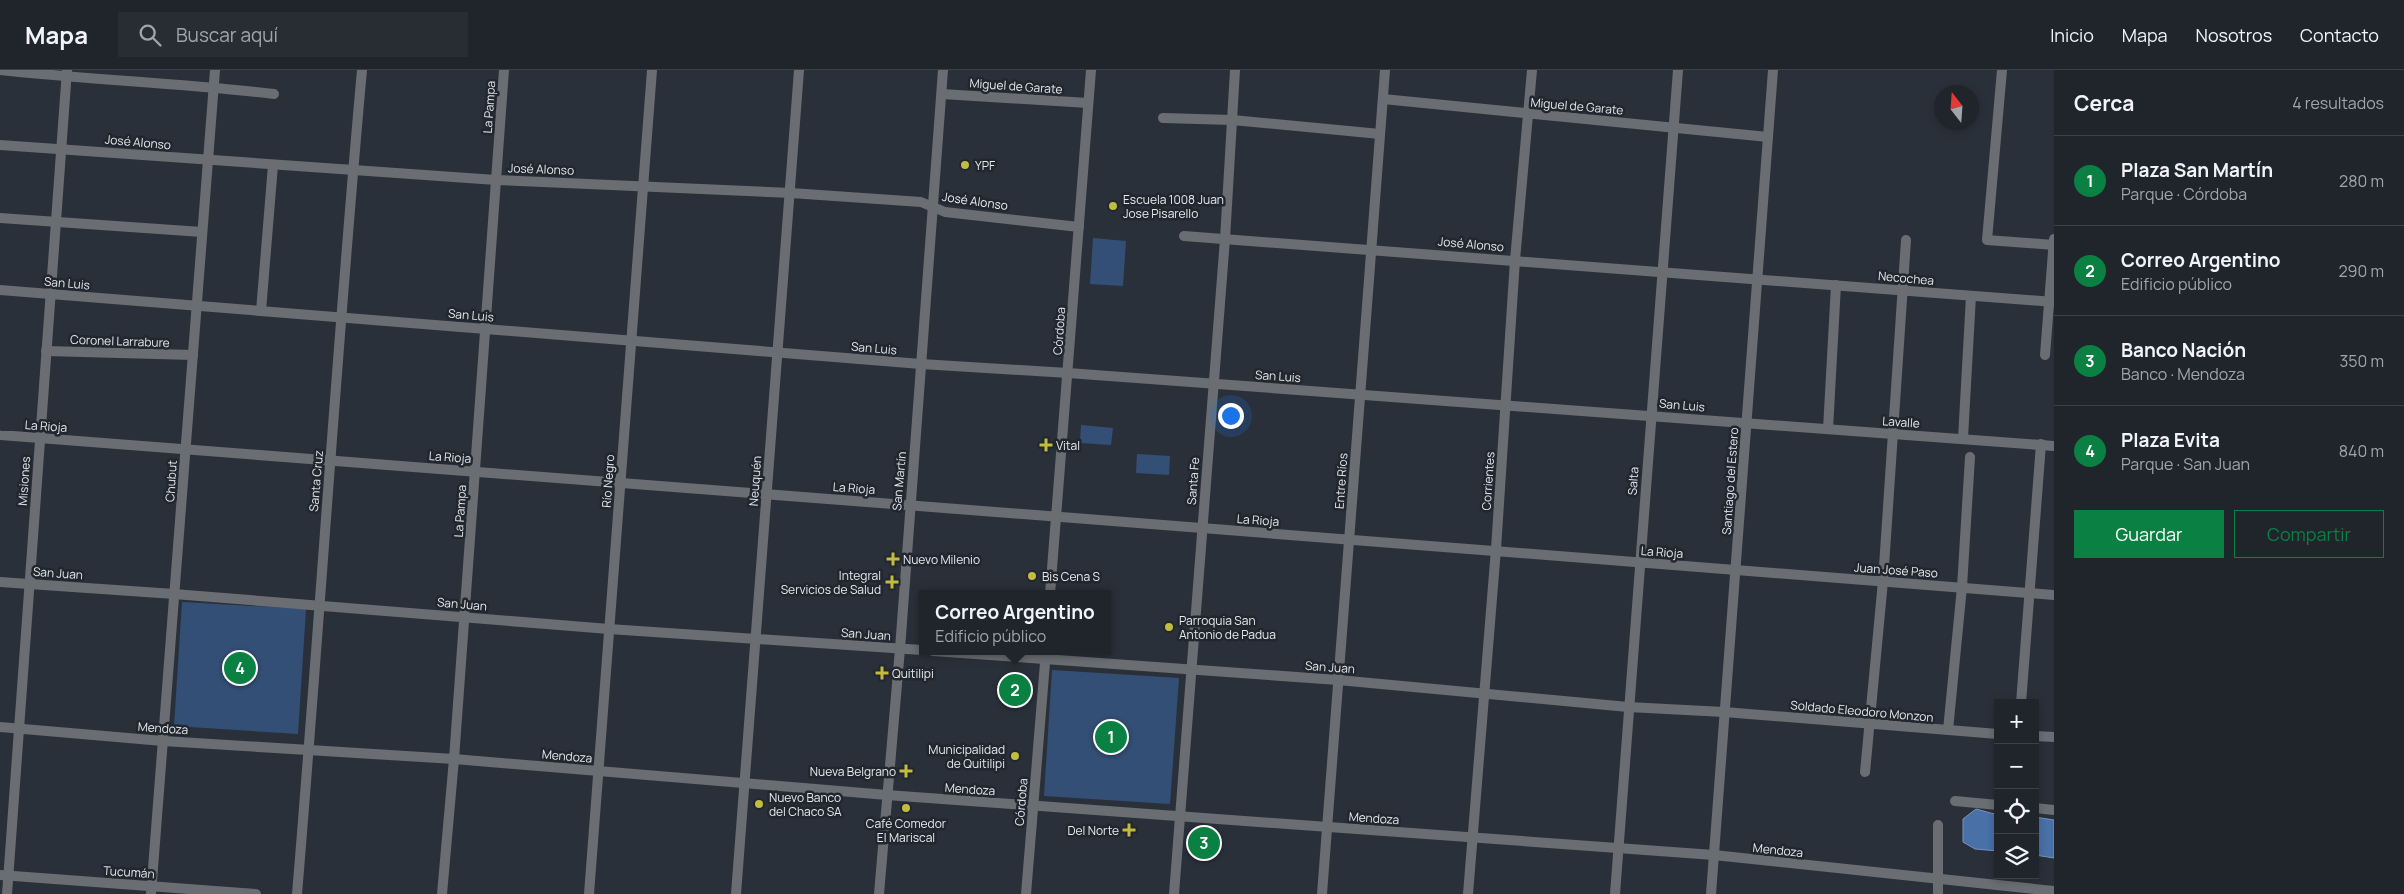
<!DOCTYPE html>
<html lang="es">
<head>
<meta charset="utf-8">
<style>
	:root { --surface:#20242b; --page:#282c33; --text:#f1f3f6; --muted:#a2a4a9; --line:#3d4147; --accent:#0b8043 }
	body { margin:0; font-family:Manrope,sans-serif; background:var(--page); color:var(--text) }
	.controls { position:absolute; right:15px; bottom:15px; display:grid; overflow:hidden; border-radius:0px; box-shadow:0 2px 8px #0003 }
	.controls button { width:45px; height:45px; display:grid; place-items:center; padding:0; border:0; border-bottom:1px solid var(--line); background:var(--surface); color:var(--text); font:25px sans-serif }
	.compass { position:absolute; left:1934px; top:15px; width:45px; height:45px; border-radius:50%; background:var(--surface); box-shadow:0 2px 8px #0003; rotate:343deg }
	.you { position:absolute; left:1230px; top:345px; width:18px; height:18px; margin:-12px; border:4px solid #fff; border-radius:50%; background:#1a73e8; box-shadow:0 0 0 8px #1a73e833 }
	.badge { display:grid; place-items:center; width:32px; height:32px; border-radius:50%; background:var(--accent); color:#fff; font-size:16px; font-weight:700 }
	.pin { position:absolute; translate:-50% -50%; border:2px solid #fff; box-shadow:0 1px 5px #0006 }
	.popup { position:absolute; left:919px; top:520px; width:192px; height:65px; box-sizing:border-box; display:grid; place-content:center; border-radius:0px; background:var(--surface); filter:drop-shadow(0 1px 4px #0005); font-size:16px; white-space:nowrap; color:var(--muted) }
	.popup b { font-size:19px; color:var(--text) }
	.popup::after { content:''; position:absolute; left:50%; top:100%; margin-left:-10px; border:10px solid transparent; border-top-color:var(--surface) }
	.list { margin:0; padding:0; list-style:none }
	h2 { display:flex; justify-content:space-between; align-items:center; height:65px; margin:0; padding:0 20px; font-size:21px }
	h2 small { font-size:16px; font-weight:400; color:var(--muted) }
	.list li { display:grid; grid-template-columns:32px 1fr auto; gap:15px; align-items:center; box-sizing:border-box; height:90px; padding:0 20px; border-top:1px solid var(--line) }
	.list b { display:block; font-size:19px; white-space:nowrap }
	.list p { margin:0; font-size:16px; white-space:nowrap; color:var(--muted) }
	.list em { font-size:16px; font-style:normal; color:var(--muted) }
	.actions { display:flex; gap:10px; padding:15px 20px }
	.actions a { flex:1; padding:11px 0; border:1px solid var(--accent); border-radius:0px; text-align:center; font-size:18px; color:var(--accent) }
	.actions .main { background:var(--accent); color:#fff }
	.icon { flex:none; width:28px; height:28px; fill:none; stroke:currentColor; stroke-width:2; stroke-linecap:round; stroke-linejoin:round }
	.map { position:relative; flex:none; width:2054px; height:824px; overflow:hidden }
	header { display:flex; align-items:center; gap:30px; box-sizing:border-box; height:70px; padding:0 25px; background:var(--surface); border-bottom:1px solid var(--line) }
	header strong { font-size:24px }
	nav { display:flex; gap:28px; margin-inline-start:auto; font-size:18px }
	.search { width:350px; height:45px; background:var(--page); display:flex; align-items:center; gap:12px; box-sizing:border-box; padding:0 18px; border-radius:0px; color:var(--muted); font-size:19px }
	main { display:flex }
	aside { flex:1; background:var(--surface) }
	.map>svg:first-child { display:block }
	.green { fill:#344f75 }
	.water { fill:#4970a7; stroke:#7894bc }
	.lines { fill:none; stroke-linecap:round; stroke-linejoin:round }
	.minor { stroke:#6a6d71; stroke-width:10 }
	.poi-dot { fill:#c2bd3f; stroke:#21262f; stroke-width:2 }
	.labels { text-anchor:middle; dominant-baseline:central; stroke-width:5; stroke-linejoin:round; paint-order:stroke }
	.street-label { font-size:12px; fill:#e5e9ee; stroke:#21262f }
	.poi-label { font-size:12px; fill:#e5e9ee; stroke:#21262f; text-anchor:start }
</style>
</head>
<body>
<header>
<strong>Mapa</strong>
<div class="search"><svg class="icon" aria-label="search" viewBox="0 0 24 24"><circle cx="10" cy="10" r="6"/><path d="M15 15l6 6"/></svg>Buscar aquí</div>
<nav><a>Inicio</a><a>Mapa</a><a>Nosotros</a><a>Contacto</a></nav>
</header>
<main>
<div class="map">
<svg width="2054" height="824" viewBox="0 0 2054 824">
	<rect width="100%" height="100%" fill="#2a3039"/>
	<g class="green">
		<polygon points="1093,168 1126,171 1123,216 1090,214"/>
		<polygon points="1081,355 1113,358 1111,375 1080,373"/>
		<polygon points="1137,384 1170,386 1169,405 1136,403"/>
		<polygon points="182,532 306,539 298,664 174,656"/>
		<polygon points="1052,600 1179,608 1170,734 1044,726"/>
	</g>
	<g class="water">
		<polygon points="1976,739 1998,745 1998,781 1975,779 1963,772 1963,749"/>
		<polygon points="2035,747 2054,750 2054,788 2035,785"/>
	</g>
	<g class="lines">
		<g class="minor">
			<path d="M0,0C91,10 183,13 274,24"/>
			<polyline points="2002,0 1987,170 2054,175"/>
			<polyline points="942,24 1088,33"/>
			<polyline points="1383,29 1768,67"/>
			<polyline points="1163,48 1232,50 1380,64"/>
			<polyline points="0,75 496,110 791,123 921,132 945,142 1079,157"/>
			<polyline points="0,148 202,162"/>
			<polyline points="1184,166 2054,232"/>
			<polyline points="0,220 921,294 1068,303 2054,376"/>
			<polyline points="261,241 273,95"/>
			<polyline points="46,281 193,285"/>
			<polyline points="2045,285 2054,169"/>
			<polyline points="1828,359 1836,215"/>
			<path d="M0,365C358,393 716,421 1074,448C1400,473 1727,497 2054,525"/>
			<polyline points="1963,368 1971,226"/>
			<polyline points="0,512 174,524 609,559 922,580"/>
			<polyline points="1050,524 1091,0"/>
			<polyline points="933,581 1338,610 1628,637 1724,642 1998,664"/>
			<polyline points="2021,633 2041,374"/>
			<polyline points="0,657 163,671 454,689 887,725 1714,785 2054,821"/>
			<polyline points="1948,660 1962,517 1970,387"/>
			<polyline points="2035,666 2054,667"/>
			<polyline points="1865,702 1883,511 1906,170"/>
			<polyline points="1955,731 1998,735"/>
			<polyline points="2035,738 2054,740"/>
			<polyline points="1938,755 1938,824"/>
			<polyline points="0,805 256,824"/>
			<polyline points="7,824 67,0"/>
			<polyline points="151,824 215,0"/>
			<path d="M297,824C320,549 337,274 362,0"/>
			<polyline points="442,824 454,689 504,0"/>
			<polyline points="589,824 652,0"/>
			<polyline points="736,824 799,0"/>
			<polyline points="879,824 900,579 943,0"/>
			<polyline points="1026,824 1046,581"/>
			<polyline points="1174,824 1225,169 1235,0"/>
			<polyline points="1322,824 1385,0"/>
			<polyline points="1468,824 1496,479 1515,190 1532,0"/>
			<polyline points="1615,824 1678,0"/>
			<polyline points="1711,824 1773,0"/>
		</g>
	</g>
	<g class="poi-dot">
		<circle cx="965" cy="95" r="5"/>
		<circle cx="1113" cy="136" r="5"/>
		<path d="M1043.5 367.5h5v5h5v5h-5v5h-5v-5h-5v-5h5z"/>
		<path d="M890.5 481.5h5v5h5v5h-5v5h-5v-5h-5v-5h5z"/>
		<circle cx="1032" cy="506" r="5"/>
		<path d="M889.5 504.5h5v5h5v5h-5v5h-5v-5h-5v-5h5z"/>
		<circle cx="1169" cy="557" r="5"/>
		<path d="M879.5 595.5h5v5h5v5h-5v5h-5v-5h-5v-5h5z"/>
		<circle cx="1015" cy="686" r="5"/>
		<path d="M903.5 693.5h5v5h5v5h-5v5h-5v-5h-5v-5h5z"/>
		<circle cx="759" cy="734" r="5"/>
		<circle cx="906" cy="738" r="5"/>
		<path d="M1126.5 752.5h5v5h5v5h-5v5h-5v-5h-5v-5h5z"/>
	</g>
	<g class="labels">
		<g class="street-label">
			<text transform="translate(1016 16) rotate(4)">Miguel de Garate</text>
			<text transform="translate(1577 36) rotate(5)">Miguel de Garate</text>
			<text transform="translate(489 37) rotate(-86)">La Pampa</text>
			<text transform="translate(138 72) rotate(5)">José Alonso</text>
			<text transform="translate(541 99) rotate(2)">José Alonso</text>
			<text transform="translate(975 131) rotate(8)">José Alonso</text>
			<text transform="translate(1471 174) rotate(5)">José Alonso</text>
			<text transform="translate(1906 208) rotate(5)">Necochea</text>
			<text transform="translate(67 213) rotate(5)">San Luis</text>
			<text transform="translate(471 245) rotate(5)">San Luis</text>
			<text transform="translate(1059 261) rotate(-86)">Córdoba</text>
			<text transform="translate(120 271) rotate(2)">Coronel Larrabure</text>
			<text transform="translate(874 278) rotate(5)">San Luis</text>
			<text transform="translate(1278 306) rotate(4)">San Luis</text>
			<text transform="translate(1682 335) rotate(5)">San Luis</text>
			<text transform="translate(1901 352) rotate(4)">Lavalle</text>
			<text transform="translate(46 356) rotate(4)">La Rioja</text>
			<text transform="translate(450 387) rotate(4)">La Rioja</text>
			<text transform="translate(24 411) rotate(-86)">Misiones</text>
			<text transform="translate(171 411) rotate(-86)">Chubut</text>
			<text transform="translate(316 411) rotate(-85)">Santa Cruz</text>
			<text transform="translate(608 411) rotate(-86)">Río Negro</text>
			<text transform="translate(755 411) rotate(-86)">Neuquén</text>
			<text transform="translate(899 411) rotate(-85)">San Martín</text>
			<text transform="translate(1193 411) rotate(-86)">Santa Fe</text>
			<text transform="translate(1341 411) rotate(-86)">Entre Ríos</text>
			<text transform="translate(1488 411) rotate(-86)">Corrientes</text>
			<text transform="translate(1633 411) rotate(-86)">Salta</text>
			<text transform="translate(1730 411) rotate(-86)">Santiago del Estero</text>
			<text transform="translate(854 418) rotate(4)">La Rioja</text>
			<text transform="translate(460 441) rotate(-86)">La Pampa</text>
			<text transform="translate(1258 450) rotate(4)">La Rioja</text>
			<text transform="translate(1662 482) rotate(4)">La Rioja</text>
			<text transform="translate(1896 500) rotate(4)">Juan José Paso</text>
			<text transform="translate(58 503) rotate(4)">San Juan</text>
			<text transform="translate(462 534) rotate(5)">San Juan</text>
			<text transform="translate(866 564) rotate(4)">San Juan</text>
			<text transform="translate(1330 597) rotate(4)">San Juan</text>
			<text transform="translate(1862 641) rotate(5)">Soldado Eleodoro Monzon</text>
			<text transform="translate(163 658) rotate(4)">Mendoza</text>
			<text transform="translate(567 686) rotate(5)">Mendoza</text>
			<text transform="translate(970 719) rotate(4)">Mendoza</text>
			<text transform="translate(1021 732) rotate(-85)">Córdoba</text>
			<text transform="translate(1374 748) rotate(4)">Mendoza</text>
			<text transform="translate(1778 780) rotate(6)">Mendoza</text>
			<text transform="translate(129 802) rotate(4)">Tucumán</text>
		</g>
		<g class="poi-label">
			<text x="975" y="95">YPF</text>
			<text x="1123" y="129">Escuela 1008 Juan<tspan x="1123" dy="14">Jose Pisarello</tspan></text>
			<text x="1056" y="375">Vital</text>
			<text x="903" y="489">Nuevo Milenio</text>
			<text x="881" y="505" text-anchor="end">Integral<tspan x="881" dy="14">Servicios de Salud</tspan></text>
			<text x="1042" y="506">Bis Cena S</text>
			<text x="1179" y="550">Parroquia San<tspan x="1179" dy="14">Antonio de Padua</tspan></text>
			<text x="892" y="603">Quitilipi</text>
			<text x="1005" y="679" text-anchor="end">Municipalidad<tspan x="1005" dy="14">de Quitilipi</tspan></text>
			<text x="896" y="701" text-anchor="end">Nueva Belgrano</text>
			<text x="769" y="727">Nuevo Banco<tspan x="769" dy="14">del Chaco SA</tspan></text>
			<text x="906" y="753" text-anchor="middle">Café Comedor<tspan x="906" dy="14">El Mariscal</tspan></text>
			<text x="1119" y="760" text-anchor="end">Del Norte</text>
		</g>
	</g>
</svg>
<div class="controls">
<button>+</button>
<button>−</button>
<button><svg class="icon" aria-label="locate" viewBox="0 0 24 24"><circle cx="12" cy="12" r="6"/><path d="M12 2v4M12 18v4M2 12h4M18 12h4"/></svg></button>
<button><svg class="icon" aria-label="layers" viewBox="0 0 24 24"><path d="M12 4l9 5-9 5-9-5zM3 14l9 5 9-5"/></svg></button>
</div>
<svg class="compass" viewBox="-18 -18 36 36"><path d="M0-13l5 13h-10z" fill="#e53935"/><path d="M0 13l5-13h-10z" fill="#a2a4a9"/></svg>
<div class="you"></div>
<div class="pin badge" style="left:1111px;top:667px">1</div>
<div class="pin badge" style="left:1015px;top:620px">2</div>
<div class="popup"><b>Correo Argentino</b>Edificio público</div>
<div class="pin badge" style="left:1204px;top:773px">3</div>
<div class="pin badge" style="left:240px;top:598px">4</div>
</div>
<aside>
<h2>Cerca<small>4 resultados</small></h2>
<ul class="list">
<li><span class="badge">1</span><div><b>Plaza San Martín</b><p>Parque · Córdoba</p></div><em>280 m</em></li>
<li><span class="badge">2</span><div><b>Correo Argentino</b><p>Edificio público</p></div><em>290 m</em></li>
<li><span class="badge">3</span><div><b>Banco Nación</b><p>Banco · Mendoza</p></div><em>350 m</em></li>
<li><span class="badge">4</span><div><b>Plaza Evita</b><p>Parque · San Juan</p></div><em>840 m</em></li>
</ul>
<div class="actions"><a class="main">Guardar</a><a>Compartir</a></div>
</aside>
</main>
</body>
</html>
